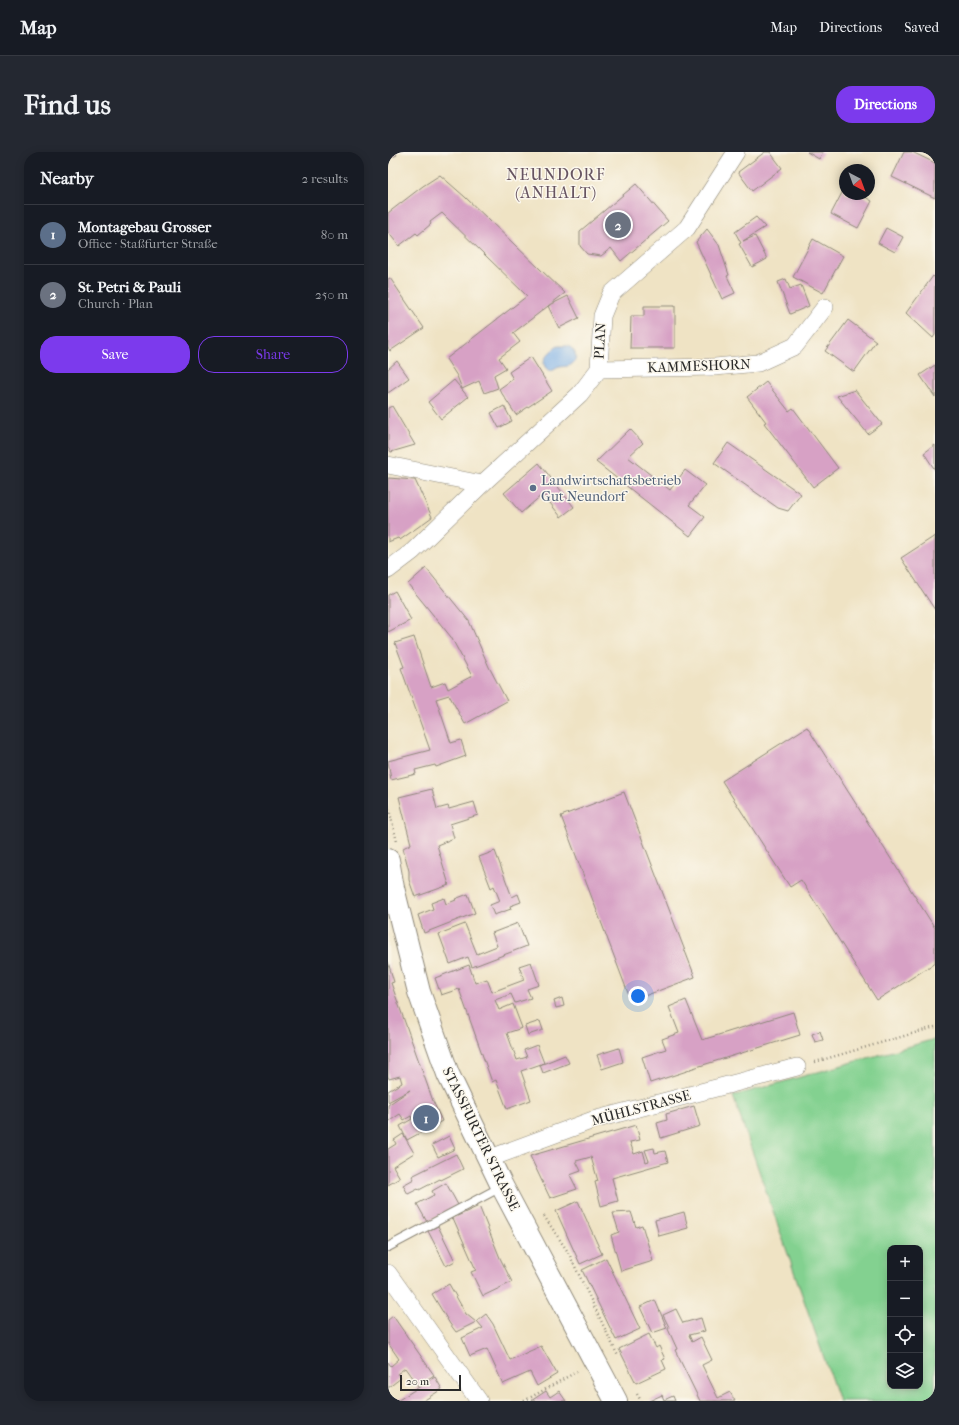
<!DOCTYPE html>
<html lang="en">
<head>
<meta charset="utf-8">
<style>
	:root { --surface:#171b24; --page:#242831; --text:#f1f3f6; --muted:#9ea1a6; --line:#363941; --accent:#7c3aed }
	body { margin:0; font-family:"IM FELL French Canon",serif; background:var(--page); color:var(--text) }
	.controls { position:absolute; right:12px; bottom:12px; display:grid; overflow:hidden; border-radius:8px; box-shadow:0 2px 10px #0003 }
	.controls button { width:36px; height:36px; display:grid; place-items:center; padding:0; border:0; border-bottom:1px solid var(--line); background:var(--surface); color:var(--text); font:20px sans-serif }
	.compass { position:absolute; left:451px; top:12px; width:36px; height:36px; border-radius:50%; background:var(--surface); box-shadow:0 2px 10px #0003; rotate:139deg }
	.scale { position:absolute; left:12px; bottom:10px; width:61px; box-sizing:border-box; padding-left:4px; border:2px solid #2b2b2b; border-top:0; font-size:11px; line-height:14px; white-space:nowrap; color:#2b2b2b; -webkit-text-stroke:3px #fbf7ec; paint-order:stroke }
	.you { position:absolute; left:250px; top:844px; width:14px; height:14px; margin:-10px; border:3px solid #fff; border-radius:50%; background:#1a73e8; box-shadow:0 0 0 6px #1a73e833 }
	.badge { display:grid; place-items:center; width:26px; height:26px; border-radius:50%; background:var(--accent); color:#fff; font-size:13px; font-weight:700 }
	.pin { position:absolute; translate:-50% -50%; border:2px solid #fff; box-shadow:0 1px 4px #0006 }
	.list { margin:0; padding:0; list-style:none }
	h2 { display:flex; justify-content:space-between; align-items:center; height:52px; margin:0; padding:0 16px; font-size:17px }
	h2 small { font-size:13px; font-weight:400; color:var(--muted) }
	.list li { display:grid; grid-template-columns:26px 1fr auto; gap:12px; align-items:center; box-sizing:border-box; height:60px; padding:0 16px; border-top:1px solid var(--line) }
	.list b { display:block; font-size:15px; white-space:nowrap }
	.list p { margin:0; font-size:13px; white-space:nowrap; color:var(--muted) }
	.list em { font-size:13px; font-style:normal; color:var(--muted) }
	.actions { display:flex; gap:8px; padding:12px 16px }
	.actions a { flex:1; padding:9px 0; border:1px solid var(--accent); border-radius:16px; text-align:center; font-size:14px; color:var(--accent) }
	.actions .main { background:var(--accent); color:#fff }
	.icon { flex:none; width:22px; height:22px; fill:none; stroke:currentColor; stroke-width:2; stroke-linecap:round; stroke-linejoin:round }
	.map { position:relative; flex:none; width:547px; height:1249px; overflow:hidden; border-radius:16px }
	header { display:flex; align-items:center; gap:24px; box-sizing:border-box; height:56px; padding:0 20px; background:var(--surface); border-bottom:1px solid var(--line) }
	header strong { font-size:19px }
	nav { display:flex; gap:22px; margin-inline-start:auto; font-size:14px }
	.intro { display:flex; align-items:center; justify-content:space-between; box-sizing:border-box; height:96px; padding:0 24px }
	h1 { margin:0; font-size:28px }
	.button { padding:10px 18px; border-radius:16px; background:var(--accent); color:#fff; font-size:14px; font-weight:700 }
	main { display:flex; gap:24px; padding:0 24px }
	aside { flex:1; background:var(--surface); border-radius:16px; box-shadow:0 2px 10px #0003 }
	.map>svg:first-child { display:block }
	.green { fill:#83d190; stroke:#577e5e; fill-rule:evenodd }
	.water { fill:#79ade6; stroke:#526c88 }
	.building { fill:#d7a1c5 }
	.lines { fill:none; stroke-linecap:round; stroke-linejoin:round }
	.service-casing { stroke:#8d8778; stroke-width:10 }
	.minor-casing { stroke:#8d8778; stroke-width:18 }
	.secondary-casing { stroke:#8d8778; stroke-width:24 }
	.path { stroke:#8d8778; stroke-width:2.5; stroke-dasharray:1 3; stroke-linecap:butt }
	.service { stroke:#fff; stroke-width:8 }
	.minor { stroke:#fff; stroke-width:17 }
	.secondary { stroke:#fff; stroke-width:22 }
	.service-dot { fill:#5c6f8a; stroke:#fbf7ec; stroke-width:1.5 }
	.labels { text-anchor:middle; dominant-baseline:central; stroke-width:3; stroke-linejoin:round; paint-order:stroke }
	.street-label { font-size:14px; fill:#2b2b2b; stroke:#fbf7ec }
	.service-label { font-size:14px; fill:#4e5e75; stroke:#fbf7ec; text-anchor:start }
	.quarter-label { font-size:16px; letter-spacing:1px; fill:#675461; stroke:#fbf7ec }
</style>
</head>
<body>
<header>
<strong>Map</strong>
<nav><a>Map</a><a>Directions</a><a>Saved</a></nav>
</header>
<div class="intro"><h1>Find us</h1><a class="button">Directions</a></div>
<main>
<aside>
<h2>Nearby<small>2 results</small></h2>
<ul class="list">
<li><span class="badge" style="background:#5c6f8a">1</span><div><b>Montagebau Grosser</b><p>Office · Staßfurter Straße</p></div><em>80 m</em></li>
<li><span class="badge" style="background:#6b7280">2</span><div><b>St. Petri &amp; Pauli</b><p>Church · Plan</p></div><em>250 m</em></li>
</ul>
<div class="actions"><a class="main">Save</a><a>Share</a></div>
</aside>
<div class="map">
<svg width="547" height="1249" viewBox="0 0 547 1249">
	<rect width="100%" height="100%" fill="#fbf7ec"/>
	<filter id="ink" filterUnits="userSpaceOnUse"><feTurbulence type="fractalNoise" baseFrequency=".025" numOctaves="2"/><feDisplacementMap in="SourceGraphic" scale="8" xChannelSelector="R" yChannelSelector="G"/><feConvolveMatrix kernelMatrix="1 2 1 2 8 2 1 2 1" color-interpolation-filters="sRGB"/></filter>
	<filter id="wash" filterUnits="userSpaceOnUse"><feTurbulence type="fractalNoise" baseFrequency=".012" numOctaves="4" result="noise"/><feDisplacementMap in="SourceGraphic" scale="16" xChannelSelector="R" yChannelSelector="G"/><feGaussianBlur stdDeviation="0.9" result="paint"/><feColorMatrix in="noise" values="0 0 0 0 0 0 0 0 0 0 0 0 0 0 0 0 0 1.4 0 .05"/><feComposite in="paint" operator="in"/></filter>
	<g filter="url(#wash)">
		<rect width="100%" height="100%" fill="#efe3c4"/>
		<path class="green" d="M547,887V1249H451L345,944ZM502,1096H532V1234H502Z"/>
		<path class="water" d="M170,194C173,194 177,194 180,194C187,197 191,207 184,212C181,215 176,214 172,215C169,215 167,218 163,219C161,219 160,218 158,216C151,208 164,198 170,194Z"/>
		<g id="blocks">
			<g class="building">
				<polygon points="0,0 7,0 9,3 0,7"/>
				<polygon points="377,0 382,0 394,16 364,39 350,20"/>
				<polygon points="419,0 435,0 431,7"/>
				<polygon points="516,0 524,0 547,11 547,46 504,25"/>
				<polygon points="52,23 77,45 177,141 125,181 132,190 111,206 118,216 106,223 110,236 96,241 91,229 74,237 69,224 58,207 139,144 54,61 42,70 43,72 30,83 28,81 11,94 0,80 0,61 35,34"/>
				<polygon points="248,32 280,69 233,109 223,96 213,104 199,102 192,94 192,79"/>
				<polygon points="457,35 457,42 472,42 484,49 470,76 443,62"/>
				<polygon points="368,65 377,75 355,89 367,84 379,107 364,115 351,92 353,91 347,80"/>
				<polygon points="498,76 515,85 507,100 490,91"/>
				<polygon points="319,77 331,93 341,123 339,124 347,141 334,147 308,90"/>
				<polygon points="425,87 455,104 435,141 405,125"/>
				<polygon points="545,124 547,126 547,183 545,186 518,161"/>
				<polygon points="2,126 36,176 2,199 0,196 0,127"/>
				<polygon points="398,127 402,137 413,133 421,154 402,162 390,130"/>
				<polygon points="180,144 191,166 171,176 160,154"/>
				<polygon points="256,154 287,154 287,196 242,196 243,164 256,164"/>
				<polygon points="460,168 488,189 466,220 437,199"/>
				<polygon points="143,205 164,239 128,263 111,237 125,227 121,220"/>
				<polygon points="9,209 21,226 0,241 0,217"/>
				<polygon points="547,213 547,245 532,223"/>
				<polygon points="66,228 80,245 53,267 40,250"/>
				<polygon points="378,230 401,259 405,256 450,316 425,335 376,271 378,270 359,245"/>
				<polygon points="467,238 494,272 480,282 449,244"/>
				<polygon points="4,254 27,293 3,300 0,296 0,256"/>
				<polygon points="116,254 124,269 111,276 103,261"/>
				<polygon points="242,277 255,291 240,305 282,338 297,318 317,333 301,353 317,365 302,384 208,310"/>
				<polygon points="340,291 413,342 400,359 390,356 326,311"/>
				<polygon points="547,293 547,318 536,301"/>
				<polygon points="151,311 186,355 173,365 155,342 133,361 116,341"/>
				<polygon points="0,326 27,328 44,365 12,388 10,386 0,390"/>
				<polygon points="547,384 547,458 513,406"/>
				<polygon points="38,416 81,469 101,515 119,549 77,572 61,543 48,547 63,591 73,588 78,604 48,615 47,613 27,618 28,622 3,628 0,609 42,598 13,516 16,515 7,491 26,485 43,535 57,530 60,537 84,524 63,485 20,432"/>
				<polygon points="7,439 23,468 0,480 0,443"/>
				<polygon points="419,575 547,776 547,811 489,848 413,728 402,735 334,629"/>
				<polygon points="44,637 49,657 60,654 61,657 86,650 90,663 62,672 66,686 49,693 61,733 27,745 21,728 21,719 15,696 23,692 11,645"/>
				<polygon points="236,640 307,825 243,849 173,664"/>
				<polygon points="107,699 124,745 130,742 133,750 122,754 123,757 106,763 102,753 112,749 106,734 103,736 91,705"/>
				<polygon points="80,742 87,761 36,781 30,763 45,757 43,751 56,746 58,752 68,748 67,747"/>
				<polygon points="130,771 139,794 84,815 80,805 62,812 51,782 77,772 89,802 109,794 104,781"/>
				<polygon points="0,810 6,830 3,831 45,949 54,969 19,988 12,974 24,967 23,964 16,968 12,962 0,970 0,953 22,938 0,950 0,939 14,931 12,924 1,927 0,924"/>
				<polygon points="143,810 151,833 139,837 143,846 127,851 123,842 107,848 111,858 125,852 134,876 119,881 129,908 139,905 136,898 149,893 156,911 133,919 143,948 119,957 108,928 104,930 71,837 53,843 47,826 81,813 87,831 99,827 104,840 136,828 131,814"/>
				<polygon points="174,846 176,854 168,856 166,849"/>
				<polygon points="298,848 314,888 405,860 412,883 302,917 302,918 262,931 254,905 278,897 274,887 291,881 281,855"/>
				<polygon points="152,869 155,878 140,883 137,874"/>
				<polygon points="432,879 435,888 427,890 424,882"/>
				<polygon points="231,896 235,910 214,917 209,903"/>
				<polygon points="177,903 181,911 155,921 152,913"/>
				<polygon points="306,954 312,974 273,986 269,971 279,968 278,962"/>
				<polygon points="248,973 252,988 242,990 246,1002 255,999 258,1010 261,1009 257,998 266,996 267,1001 277,999 280,1010 224,1026 230,1049 213,1054 207,1030 210,1029 203,1005 188,1009 193,1019 182,1023 189,1037 162,1046 142,1004"/>
				<polygon points="15,982 26,1001 5,1014 12,1026 0,1033 0,997 8,992 6,988"/>
				<polygon points="61,984 67,997 50,1005 44,993"/>
				<polygon points="68,1002 75,1017 53,1028 52,1027 31,1038 30,1037 20,1042 15,1033 26,1027 24,1024"/>
				<polygon points="58,1031 70,1053 39,1070 29,1052 46,1043 44,1039"/>
				<polygon points="190,1049 214,1102 192,1112 168,1059"/>
				<polygon points="91,1054 112,1106 124,1130 95,1144 83,1120 88,1118 65,1066"/>
				<polygon points="243,1060 248,1075 254,1073 265,1109 233,1119 223,1083 231,1080 225,1061"/>
				<polygon points="296,1060 300,1076 271,1084 267,1068"/>
				<polygon points="50,1074 67,1109 58,1114 40,1079"/>
				<polygon points="218,1106 252,1177 228,1188 194,1118"/>
				<polygon points="61,1132 78,1162 88,1170 68,1180 62,1172 44,1142"/>
				<polygon points="267,1148 279,1176 264,1181 252,1155"/>
				<polygon points="288,1157 295,1171 313,1166 317,1179 301,1183 304,1190 313,1185 324,1208 314,1213 330,1246 342,1240 347,1249 312,1249 287,1198 289,1197 280,1177 281,1175 275,1163"/>
				<polygon points="98,1162 105,1172 122,1208 153,1194 169,1222 149,1234 142,1220 115,1232 99,1197 82,1204 74,1186 95,1176 89,1169"/>
				<polygon points="5,1164 46,1223 30,1234 17,1216 9,1222 13,1226 0,1236 0,1210 3,1214 11,1207 0,1191 0,1168"/>
				<polygon points="261,1182 268,1196 271,1194 277,1207 274,1208 278,1217 248,1231 231,1197"/>
				<polygon points="47,1225 54,1237 35,1249 9,1249"/>
				<polygon points="158,1239 162,1245 171,1239 178,1249 143,1249"/>
				<polygon points="274,1243 276,1248 285,1244 287,1249 261,1249"/>
			</g>
		</g>
	</g>
	<g filter="url(#ink)">
		<use href="#blocks" fill-opacity="0" stroke="#8d8778" stroke-width="1"/>
		<g class="lines">
			<g class="service-casing">
				<polyline id="service" points="0,1095 113,1035"/>
			</g>
			<g class="minor-casing">
				<g id="minor">
					<polyline points="211,217 327,215 370,211 407,194 437,155"/>
					<polyline points="0,313 94,332"/>
					<polyline points="0,418 25,399 94,332 192,242 211,217 214,164 223,142 299,76 348,0"/>
					<polyline points="100,1007 205,968 409,915"/>
					<polyline points="0,1121 91,1249"/>
				</g>
			</g>
			<g class="secondary-casing">
				<polyline id="secondary" points="0,708 5,736 31,840 60,922 114,1034 228,1249"/>
			</g>
			<g class="path">
				<polyline points="0,653 9,690"/>
				<polyline points="427,910 547,875"/>
				<polyline points="156,1064 180,1100 230,1204"/>
				<polyline points="249,1242 253,1249"/>
				<polyline points="136,1249 190,1219"/>
			</g>
			<use href="#service" class="service"/>
			<use href="#minor" class="minor"/>
			<use href="#secondary" class="secondary"/>
		</g>
	</g>
	<circle class="service-dot" cx="145" cy="336" r="4"/>
	<g class="labels">
		<g class="street-label">
			<text transform="translate(212 189) rotate(-87)">PLAN</text>
			<text transform="translate(311 214) rotate(-2)">KAMMESHORN</text>
			<text transform="translate(253 956) rotate(-15)">MÜHLSTRASSE</text>
			<text transform="translate(93 987) rotate(64)">STASSFURTER STRASSE</text>
		</g>
		<g class="service-label">
			<text x="153" y="328">Landwirtschaftsbetrieb<tspan x="153" dy="16">Gut Neundorf</tspan></text>
		</g>
		<g class="quarter-label">
			<text x="168" y="22">NEUNDORF<tspan x="168" dy="18">(ANHALT)</tspan></text>
		</g>
	</g>
</svg>
<div class="controls">
<button>+</button>
<button>−</button>
<button><svg class="icon" aria-label="locate" viewBox="0 0 24 24"><circle cx="12" cy="12" r="6"/><path d="M12 2v4M12 18v4M2 12h4M18 12h4"/></svg></button>
<button><svg class="icon" aria-label="layers" viewBox="0 0 24 24"><path d="M12 4l9 5-9 5-9-5zM3 14l9 5 9-5"/></svg></button>
</div>
<svg class="compass" viewBox="-18 -18 36 36"><path d="M0-13l5 13h-10z" fill="#e53935"/><path d="M0 13l5-13h-10z" fill="#9ea1a6"/></svg>
<div class="scale">20 m</div>
<div class="you"></div>
<div class="pin badge" style="left:38px;top:966px;background:#5c6f8a">1</div>
<div class="pin badge" style="left:230px;top:73px;background:#6b7280">2</div>
</div>
</main>
</body>
</html>
